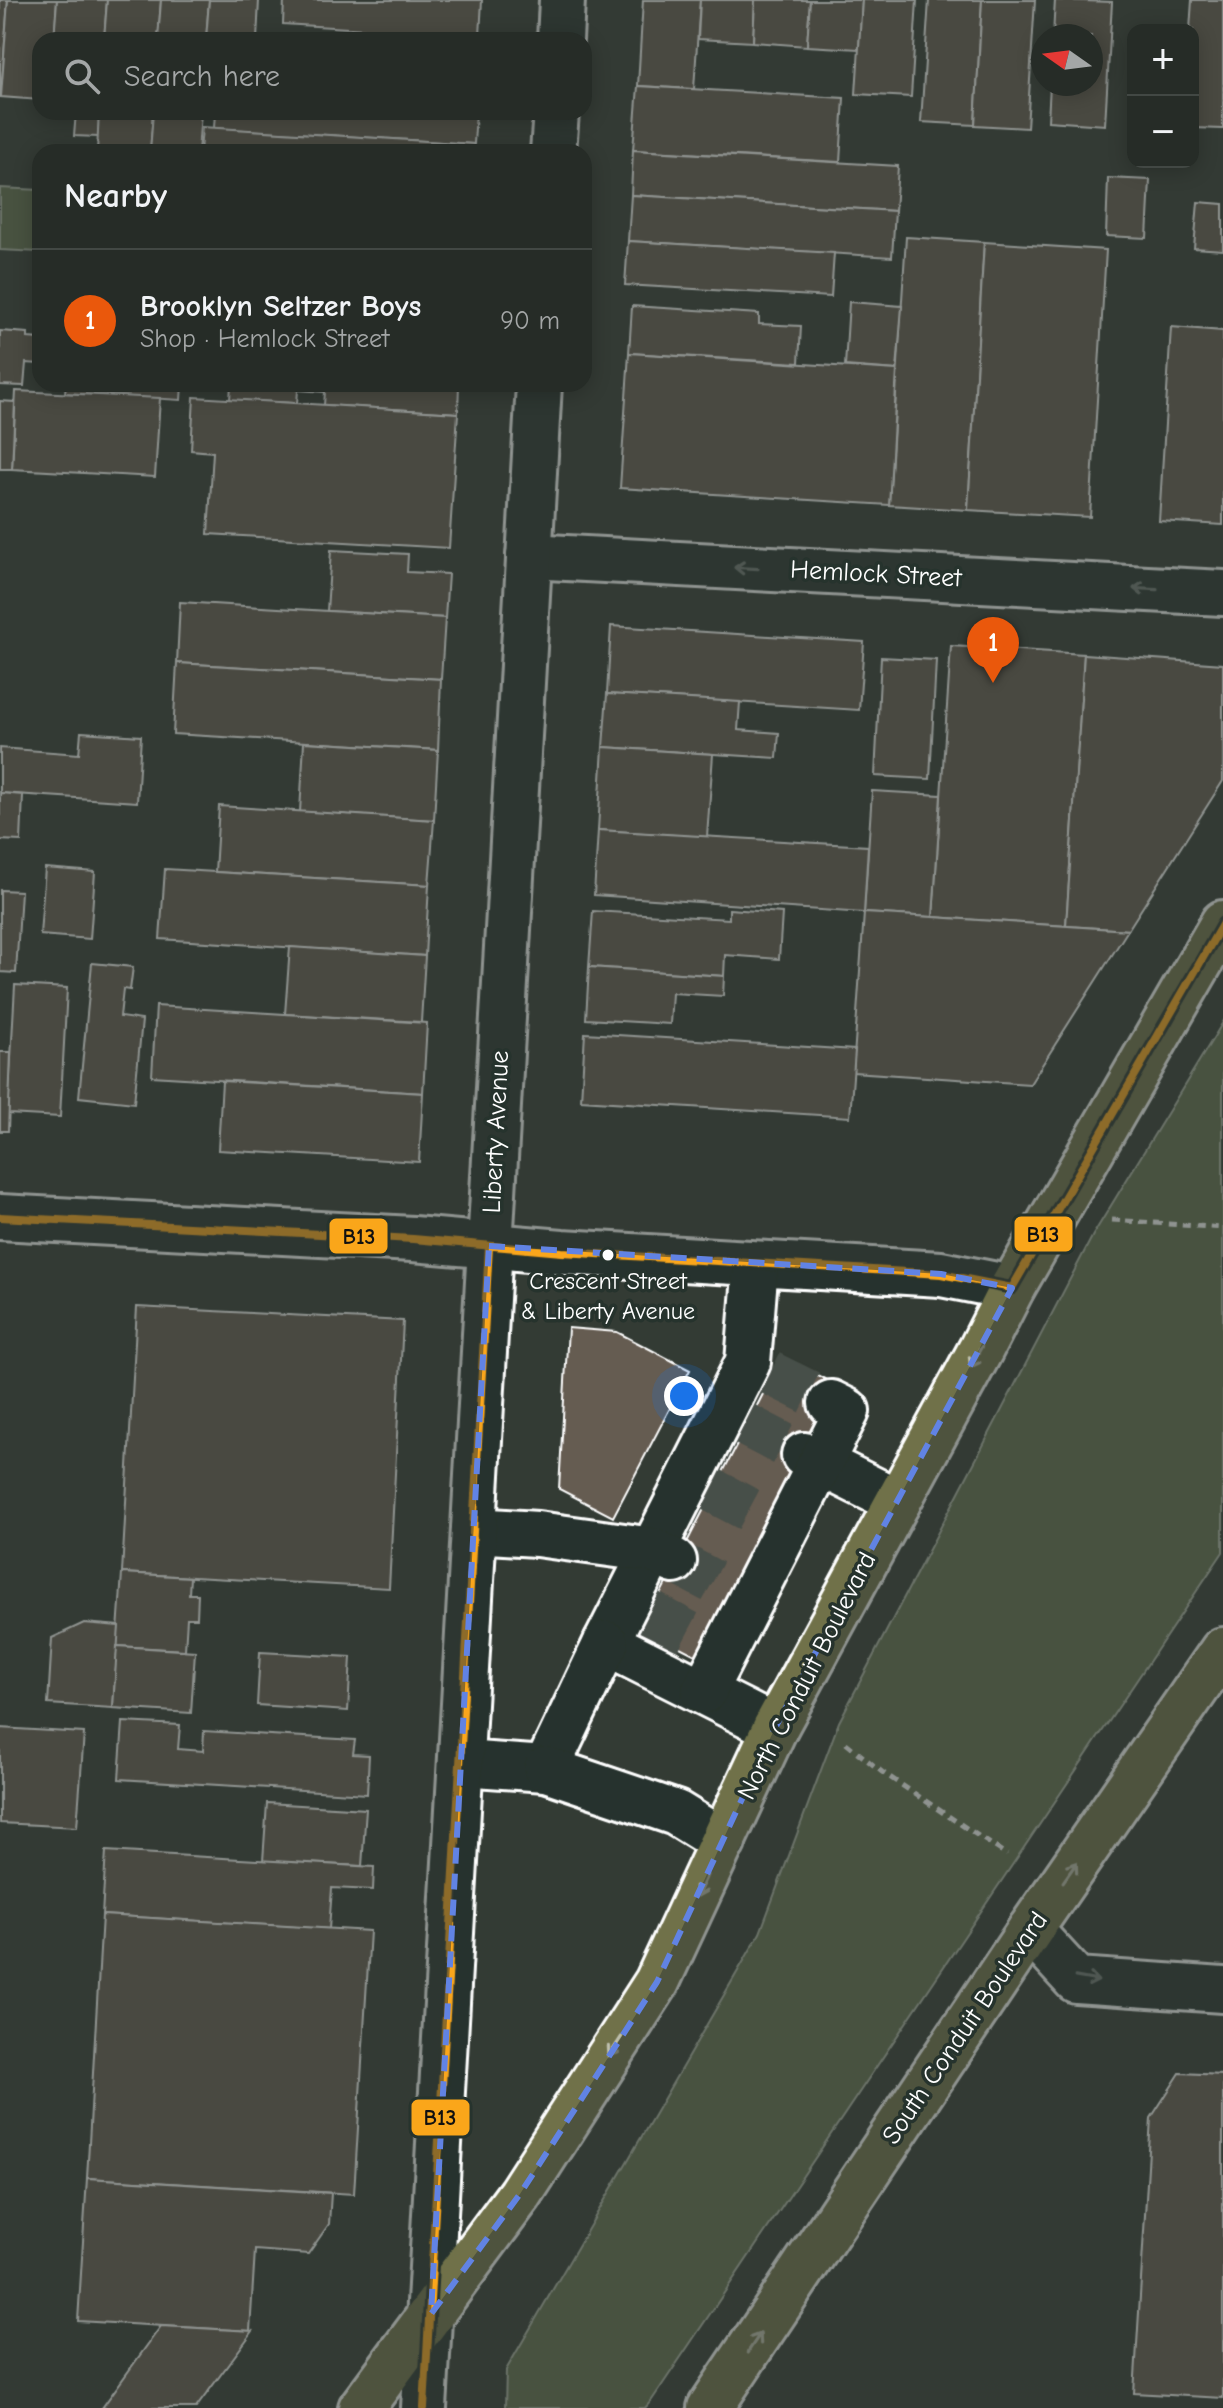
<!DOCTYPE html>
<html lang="en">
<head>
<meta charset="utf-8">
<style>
	:root { --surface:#262c27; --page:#2e342f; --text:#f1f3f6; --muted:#a4a7a7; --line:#424844; --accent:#ea580c }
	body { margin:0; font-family:"Comic Neue",sans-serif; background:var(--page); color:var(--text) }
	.controls { position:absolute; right:24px; top:24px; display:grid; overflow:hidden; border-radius:16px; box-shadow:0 4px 20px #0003 }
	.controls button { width:72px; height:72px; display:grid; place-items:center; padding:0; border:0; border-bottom:2px solid var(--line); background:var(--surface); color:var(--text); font:40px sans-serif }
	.compass { position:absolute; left:1031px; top:24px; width:72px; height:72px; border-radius:50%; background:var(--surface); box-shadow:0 4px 20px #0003; rotate:284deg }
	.you { position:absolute; left:684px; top:1396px; width:28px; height:28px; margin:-20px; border:6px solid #fff; border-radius:50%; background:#1a73e8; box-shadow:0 0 0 12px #1a73e833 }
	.badge { display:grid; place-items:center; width:52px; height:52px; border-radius:50%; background:var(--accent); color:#fff; font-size:26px; font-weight:700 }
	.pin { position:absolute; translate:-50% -66px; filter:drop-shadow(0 2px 4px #0008) }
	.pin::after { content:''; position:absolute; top:42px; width:28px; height:24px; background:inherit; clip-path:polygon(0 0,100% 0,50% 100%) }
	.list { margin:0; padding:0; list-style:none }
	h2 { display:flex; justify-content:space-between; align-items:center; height:104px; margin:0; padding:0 32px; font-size:34px }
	h2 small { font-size:26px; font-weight:400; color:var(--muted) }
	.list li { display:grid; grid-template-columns:52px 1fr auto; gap:24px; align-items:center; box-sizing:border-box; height:144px; padding:0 32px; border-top:2px solid var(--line) }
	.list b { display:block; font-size:30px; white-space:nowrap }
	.list p { margin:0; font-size:26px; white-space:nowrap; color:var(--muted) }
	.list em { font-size:26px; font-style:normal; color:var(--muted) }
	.icon { flex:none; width:44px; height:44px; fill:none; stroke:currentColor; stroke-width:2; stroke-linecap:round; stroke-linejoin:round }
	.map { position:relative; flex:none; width:1223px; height:2408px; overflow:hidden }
	.search { position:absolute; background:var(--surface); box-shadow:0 4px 20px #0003; left:32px; top:32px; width:560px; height:88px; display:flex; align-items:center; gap:20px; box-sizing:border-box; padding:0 28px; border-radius:24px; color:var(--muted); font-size:30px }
	.panel { position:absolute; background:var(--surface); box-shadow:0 4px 20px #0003; left:32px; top:144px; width:560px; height:248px; border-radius:24px }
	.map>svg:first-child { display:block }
	.green { fill:#626f50; stroke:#b0b7a8; stroke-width:2 }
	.building { fill:#655b51; stroke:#fff; stroke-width:2 }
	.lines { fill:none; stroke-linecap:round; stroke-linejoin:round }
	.minor-tunnel { stroke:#474f48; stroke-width:44; stroke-dasharray:44 22; stroke-linecap:butt }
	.minor-casing { stroke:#fff; stroke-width:50 }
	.major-casing { stroke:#fff; stroke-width:50 }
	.path { stroke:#fff; stroke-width:5; stroke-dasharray:8 6; stroke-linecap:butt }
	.minor { stroke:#26332d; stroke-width:44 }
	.major { stroke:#6f714a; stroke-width:44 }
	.bus-1-casing { stroke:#26332d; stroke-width:14 }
	.bus-1 { stroke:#faa61a; stroke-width:8 }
	.oneway { stroke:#727a76 }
	.oneway2 { stroke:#bebfae }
	.marked { fill:none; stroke:#6183e4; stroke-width:6; stroke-dasharray:16 10; stroke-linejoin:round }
	.bus-dot { fill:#fff; stroke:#26332d; stroke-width:3 }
	.labels { text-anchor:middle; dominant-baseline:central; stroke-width:7; stroke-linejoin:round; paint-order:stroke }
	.bus-label { font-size:24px; fill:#fff; stroke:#26332d }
	.street-label { font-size:26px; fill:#fff; stroke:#26332d }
	.line-badge { stroke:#26332d; stroke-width:3 }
	.pale-badge-label { font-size:22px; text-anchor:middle; font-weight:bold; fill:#111 }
</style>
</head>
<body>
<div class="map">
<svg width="1223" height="2408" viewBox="0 0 1223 2408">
	<rect width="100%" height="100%" fill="#333b34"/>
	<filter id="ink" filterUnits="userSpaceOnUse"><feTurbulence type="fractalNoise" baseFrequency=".0125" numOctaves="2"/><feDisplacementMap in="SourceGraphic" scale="16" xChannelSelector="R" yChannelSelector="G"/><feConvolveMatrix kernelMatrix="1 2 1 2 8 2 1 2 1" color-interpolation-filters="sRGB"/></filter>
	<g filter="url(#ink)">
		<g class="green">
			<polygon points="0,188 40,190 40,252 0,250"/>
			<polygon points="1223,1022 1223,1552 652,2400 645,2408 505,2408 506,2370 760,1933 839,1722 1093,1235"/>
		</g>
		<g class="building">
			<polygon points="0,0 8,0 1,97 0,97"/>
			<polygon points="8,0 57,0 54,40 40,40 40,100 1,97"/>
			<polygon points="57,0 107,0 104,40 54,40"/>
			<polygon points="107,0 161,0 158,40 104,40"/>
			<polygon points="161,0 209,0 206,40 158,40"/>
			<polygon points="209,0 259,0 257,40 206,40"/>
			<polygon points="284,0 482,0 480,36 283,24"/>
			<polygon points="643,0 700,0 694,89 638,86"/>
			<polygon points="700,0 755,0 753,42 698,39"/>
			<polygon points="755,0 810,0 807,46 753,42"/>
			<polygon points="810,0 862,0 859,49 807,46"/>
			<polygon points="862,0 917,0 911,97 856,94"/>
			<polygon points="929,0 982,0 975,125 921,122"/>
			<polygon points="982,0 1035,0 1027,128 975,125"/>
			<polygon points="1055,0 1112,2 1105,125 1048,121 1050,84 1091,84 1091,36 1053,36"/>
			<polygon points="1192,0 1223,0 1223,129 1193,128 1193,30 1190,30"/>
			<polygon points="362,29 480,36 480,40 361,40"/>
			<polygon points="638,86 844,98 840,162 633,150"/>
			<polygon points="76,112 99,112 98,137 74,136"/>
			<polygon points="99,112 153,112 150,152 97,152"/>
			<polygon points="153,112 201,112 198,152 150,152"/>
			<polygon points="215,112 476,112 474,144 214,128"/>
			<polygon points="202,127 474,144 473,152 200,152"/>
			<polygon points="633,150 898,166 895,211 631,195"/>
			<polygon points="1108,178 1150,180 1147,238 1106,236"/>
			<polygon points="631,195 895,211 892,257 628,241"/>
			<polygon points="1198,202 1223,204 1223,250 1194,248"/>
			<polygon points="906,237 984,242 968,510 889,505"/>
			<polygon points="628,241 834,253 831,297 625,285"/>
			<polygon points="984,242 1106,250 1090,517 968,510"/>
			<polygon points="849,302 902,306 897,370 845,366"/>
			<polygon points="632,306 759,314 759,324 801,326 799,363 629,353"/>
			<polygon points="1171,327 1223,331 1223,525 1159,521"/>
			<polygon points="0,331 28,333 28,338 40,339 40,364 26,363 24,386 0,385"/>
			<polygon points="629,353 897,370 889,505 620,488"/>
			<polygon points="66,384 182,384 181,400 65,393"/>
			<polygon points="231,384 459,384 458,413 324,405 325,392 298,390 297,403 230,400"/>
			<polygon points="16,391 160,398 155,477 12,469"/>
			<polygon points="194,397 458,413 449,548 208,534 213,452 191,450"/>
			<polygon points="0,401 15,402 12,469 0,469"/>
			<polygon points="331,550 408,554 407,572 448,574 445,618 327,611"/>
			<polygon points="180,602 445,618 441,679 177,663"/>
			<polygon points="611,626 864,642 859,710 607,694"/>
			<polygon points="951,646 1084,654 1066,926 933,917"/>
			<polygon points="1084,654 1223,664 1223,781 1128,930 1066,926"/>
			<polygon points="881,657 936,660 930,779 875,776"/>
			<polygon points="177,663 441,679 438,750 173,734"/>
			<polygon points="607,694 740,702 738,730 779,733 777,758 603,747"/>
			<polygon points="81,732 141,736 137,802 0,793 0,748 79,754"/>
			<polygon points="304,742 438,750 434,820 300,812"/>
			<polygon points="603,747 713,754 707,837 598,830"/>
			<polygon points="872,791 941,795 933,917 864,913"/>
			<polygon points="0,793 23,795 21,841 0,840"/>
			<polygon points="219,806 434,820 429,885 215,872"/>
			<polygon points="598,830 868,846 864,913 594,895"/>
			<polygon points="45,868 95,872 90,939 40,935"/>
			<polygon points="165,869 429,885 425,956 160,939"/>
			<polygon points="0,890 21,891 16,973 0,972"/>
			<polygon points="729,909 782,913 779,959 725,955 724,976 589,967 593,911 729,919"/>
			<polygon points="864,913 933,917 1128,930 1030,1084 853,1072"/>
			<polygon points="290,947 425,956 421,1022 285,1014"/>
			<polygon points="92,963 133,967 130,990 123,989 120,1017 142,1020 134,1103 79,1097"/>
			<polygon points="589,967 724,976 723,996 672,993 670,1024 586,1019"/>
			<polygon points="15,985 67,988 60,1117 8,1114"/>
			<polygon points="156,1006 427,1023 423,1093 152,1076"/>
			<polygon points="585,1033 855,1050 850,1117 581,1100"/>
			<polygon points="0,1052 11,1052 8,1131 0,1131"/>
			<polygon points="222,1081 423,1093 419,1162 218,1150"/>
			<polygon points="137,1307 403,1321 389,1588 122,1573"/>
			<polygon points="568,1328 617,1332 690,1370 613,1517 559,1489"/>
			<polygon points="782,1357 844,1389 705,1660 643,1628"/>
			<polygon points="122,1573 190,1577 189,1594 198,1594 197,1618 187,1618 185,1650 117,1646"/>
			<polygon points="84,1623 119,1626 113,1708 48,1704 52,1638"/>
			<polygon points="117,1646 195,1651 191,1713 113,1708"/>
			<polygon points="260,1652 351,1657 348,1711 257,1705"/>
			<polygon points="123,1722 180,1725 178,1749 203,1751 204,1731 355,1740 353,1754 369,1755 367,1794 119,1779"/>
			<polygon points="0,1728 84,1733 77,1827 0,1823"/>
			<polygon points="267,1803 366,1809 362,1866 263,1861"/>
			<polygon points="106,1851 374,1867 373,1890 332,1888 329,1929 102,1915"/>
			<polygon points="102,1915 370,1931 354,2194 87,2178"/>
			<polygon points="1180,2073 1223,2075 1223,2398 1134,2393 1151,2118"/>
			<polygon points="87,2178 331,2193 329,2224 308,2254 255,2250 250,2331 78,2321"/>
			<polygon points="161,2326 253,2331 196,2408 102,2408"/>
		</g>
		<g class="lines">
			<g class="minor-tunnel">
				<polyline points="770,1373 831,1403"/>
				<polyline points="744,1424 804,1455"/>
				<polyline points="710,1489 770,1521"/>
				<polyline points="674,1561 734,1593"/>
				<polyline points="649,1612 709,1644"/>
			</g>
			<g class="minor-casing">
				<g id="minor">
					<polyline points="560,40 562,0"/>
					<polyline points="553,152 556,112"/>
					<polyline points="529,556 1223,593"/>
					<polyline points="0,1217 413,1239 562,1252 941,1274 1012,1288"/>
					<polyline points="756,1264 748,1362 606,1643 775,1728"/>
					<polyline points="804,1455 898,1502"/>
					<polyline points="474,1530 537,1534 653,1550 674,1561"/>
					<polyline points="704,1691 847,1411 831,1403"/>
					<polyline points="462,1763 546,1769 606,1643"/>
					<polyline points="546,1769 676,1813 723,1842"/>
					<polyline points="1030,1930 1076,1980 1223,1990"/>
					<polyline points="424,2408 539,384"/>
				</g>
			</g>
			<g class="major-casing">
				<g id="major">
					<polyline points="361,2408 520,2194 657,1982 775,1728 981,1349 1012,1288 1223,923"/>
					<polyline points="710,2408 1030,1930 1223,1650"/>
				</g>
			</g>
			<g class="path">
				<polyline points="1112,1220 1223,1228"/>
				<polyline points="846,1743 882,1772 1007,1855"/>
			</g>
			<use href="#minor" class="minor"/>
			<use href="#major" class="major"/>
			<g class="bus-1-casing">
				<g id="bus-1">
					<polyline points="0,1217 413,1239 562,1252 941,1274 1012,1288 1223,923"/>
					<polyline points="424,2408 489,1246"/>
				</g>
			</g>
			<use href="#bus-1" class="bus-1"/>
		</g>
		<defs><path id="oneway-shaft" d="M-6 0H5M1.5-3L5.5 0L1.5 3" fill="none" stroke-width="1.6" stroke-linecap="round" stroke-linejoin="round" transform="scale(2)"/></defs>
		<g class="oneway">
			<use href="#oneway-shaft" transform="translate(746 568) rotate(-177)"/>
			<use href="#oneway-shaft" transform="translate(1145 589) rotate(-177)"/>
			<use href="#oneway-shaft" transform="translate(1087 1979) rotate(10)"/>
		</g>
		<g class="oneway2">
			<use href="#oneway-shaft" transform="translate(976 1357) rotate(118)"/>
			<use href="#oneway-shaft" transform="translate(1070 1872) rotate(-55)"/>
			<use href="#oneway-shaft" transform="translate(702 1886) rotate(115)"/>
			<use href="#oneway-shaft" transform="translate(615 2047) rotate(123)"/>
			<use href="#oneway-shaft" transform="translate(754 2343) rotate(-56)"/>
		</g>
	</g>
	<path d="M0 0H1223V2408H0ZM489,1246L941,1274L1012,1288L775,1728L657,1982L520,2194L431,2314Z" fill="#333b34" fill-opacity=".55" fill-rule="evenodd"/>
	<path class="marked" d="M489,1246L941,1274L1012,1288L775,1728L657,1982L520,2194L431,2314Z"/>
	<circle class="bus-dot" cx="608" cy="1255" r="7"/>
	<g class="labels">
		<g class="bus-label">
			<text x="608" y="1281">Crescent Street<tspan x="608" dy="30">&amp; Liberty Avenue</tspan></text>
		</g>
		<g class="street-label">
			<text transform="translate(876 574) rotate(3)">Hemlock Street</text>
			<text transform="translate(496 1132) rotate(-87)">Liberty Avenue</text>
			<text transform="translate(807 1676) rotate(-63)">North Conduit Boulevard</text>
			<text transform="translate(965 2028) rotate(-56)">South Conduit Boulevard</text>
		</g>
	</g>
	<g class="line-badge">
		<rect x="1013" y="1215" width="61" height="38" rx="8" fill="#faa61a"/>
		<rect x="328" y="1217" width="61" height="38" rx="8" fill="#faa61a"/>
		<rect x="410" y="2098" width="61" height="39" rx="8" fill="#faa61a"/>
	</g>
	<g class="pale-badge-label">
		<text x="1043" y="1242">B13</text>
		<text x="359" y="1244">B13</text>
		<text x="440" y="2125">B13</text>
	</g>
</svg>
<div class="controls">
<button>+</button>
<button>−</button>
</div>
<svg class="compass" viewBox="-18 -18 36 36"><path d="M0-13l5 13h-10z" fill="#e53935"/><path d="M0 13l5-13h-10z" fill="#a4a7a7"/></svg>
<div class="you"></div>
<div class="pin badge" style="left:993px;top:683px">1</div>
<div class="search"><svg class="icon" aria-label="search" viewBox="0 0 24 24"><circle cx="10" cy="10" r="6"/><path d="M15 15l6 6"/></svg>Search here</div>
<section class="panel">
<h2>Nearby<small></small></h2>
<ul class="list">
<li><span class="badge">1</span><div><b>Brooklyn Seltzer Boys</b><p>Shop · Hemlock Street</p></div><em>90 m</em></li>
</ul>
</section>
</div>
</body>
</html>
